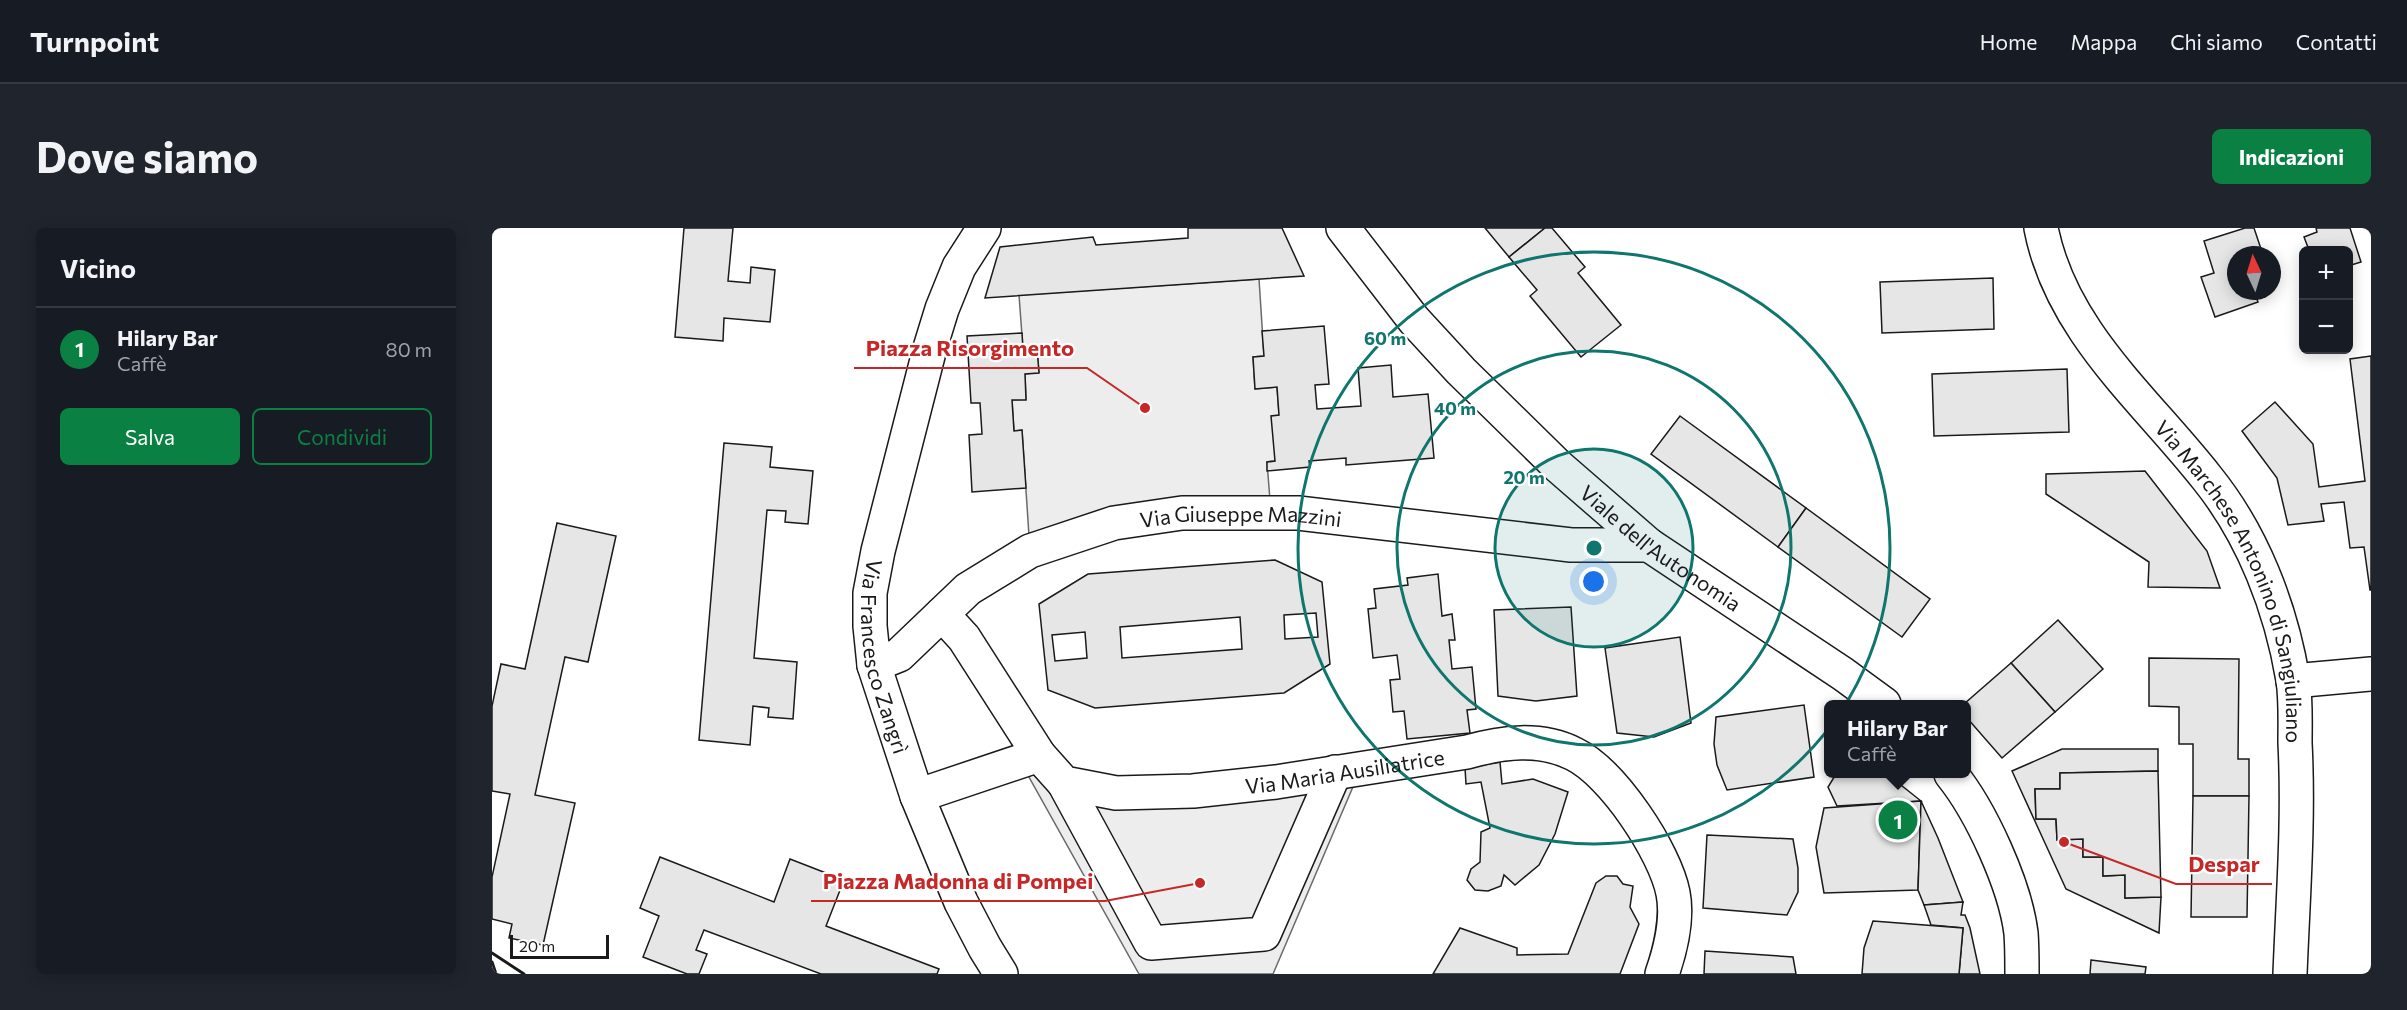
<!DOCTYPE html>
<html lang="it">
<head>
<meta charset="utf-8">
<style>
	:root { --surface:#171b24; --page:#20242c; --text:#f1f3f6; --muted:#9ea1a6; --line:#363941; --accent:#0b8043 }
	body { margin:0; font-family:Commissioner,sans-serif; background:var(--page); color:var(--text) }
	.controls { position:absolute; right:18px; top:18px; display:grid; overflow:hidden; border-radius:9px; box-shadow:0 3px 15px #0003 }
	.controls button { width:54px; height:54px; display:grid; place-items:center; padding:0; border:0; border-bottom:2px solid var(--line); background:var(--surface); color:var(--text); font:30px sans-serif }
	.compass { position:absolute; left:1735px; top:18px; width:54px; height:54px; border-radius:50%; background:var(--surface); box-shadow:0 3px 15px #0003; rotate:356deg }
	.scale { position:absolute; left:18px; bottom:15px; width:99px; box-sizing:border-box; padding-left:6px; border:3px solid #1a1a1a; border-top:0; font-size:16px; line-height:21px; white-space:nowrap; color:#1a1a1a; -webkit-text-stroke:4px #fff; paint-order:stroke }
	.you { position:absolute; left:1102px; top:354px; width:21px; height:21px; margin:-15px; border:4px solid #fff; border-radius:50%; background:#1a73e8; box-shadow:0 0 0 9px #1a73e833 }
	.badge { display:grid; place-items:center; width:39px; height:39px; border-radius:50%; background:var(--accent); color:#fff; font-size:20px; font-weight:700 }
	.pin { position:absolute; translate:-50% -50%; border:3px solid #fff; box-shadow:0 2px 6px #0006 }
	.popup { position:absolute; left:1332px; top:472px; width:147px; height:78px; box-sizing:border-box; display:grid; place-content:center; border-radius:9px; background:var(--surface); filter:drop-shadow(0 2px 4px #0005); font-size:20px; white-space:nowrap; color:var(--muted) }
	.popup b { font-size:22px; color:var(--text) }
	.popup::after { content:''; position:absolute; left:50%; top:100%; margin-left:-12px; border:12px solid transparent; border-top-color:var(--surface) }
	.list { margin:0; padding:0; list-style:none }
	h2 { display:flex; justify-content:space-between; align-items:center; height:78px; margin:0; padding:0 24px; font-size:26px }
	h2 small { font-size:20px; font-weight:400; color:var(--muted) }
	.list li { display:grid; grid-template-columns:39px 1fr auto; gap:18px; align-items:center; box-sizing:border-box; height:84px; padding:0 24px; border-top:2px solid var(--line) }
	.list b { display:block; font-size:22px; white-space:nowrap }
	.list p { margin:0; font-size:20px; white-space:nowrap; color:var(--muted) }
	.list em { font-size:20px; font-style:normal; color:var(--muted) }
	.actions { display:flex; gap:12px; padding:18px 24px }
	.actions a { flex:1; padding:14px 0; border:2px solid var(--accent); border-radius:9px; text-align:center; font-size:21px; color:var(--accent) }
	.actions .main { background:var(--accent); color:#fff }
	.map { position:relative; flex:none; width:1879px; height:746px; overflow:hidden; border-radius:9px }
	header { display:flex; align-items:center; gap:36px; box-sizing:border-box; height:84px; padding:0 30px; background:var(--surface); border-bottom:2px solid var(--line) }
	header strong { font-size:28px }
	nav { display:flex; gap:33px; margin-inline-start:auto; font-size:21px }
	.intro { display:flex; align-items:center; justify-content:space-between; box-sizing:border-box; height:144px; padding:0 36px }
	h1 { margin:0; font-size:42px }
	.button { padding:15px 27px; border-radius:9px; background:var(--accent); color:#fff; font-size:21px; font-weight:700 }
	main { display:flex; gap:36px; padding:0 36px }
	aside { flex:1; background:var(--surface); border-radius:9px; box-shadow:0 3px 15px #0003 }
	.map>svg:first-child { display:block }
	.parking { fill:#ededed; stroke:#6a6a6a; stroke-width:1.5 }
	.building { fill:#e6e6e6; stroke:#1a1a1a; stroke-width:1.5; fill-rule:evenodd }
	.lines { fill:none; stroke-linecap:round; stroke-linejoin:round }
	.minor-casing { stroke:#1a1a1a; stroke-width:36 }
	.major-casing { stroke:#1a1a1a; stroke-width:36 }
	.minor { stroke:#fff; stroke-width:33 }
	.major { stroke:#fff; stroke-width:33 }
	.wall { stroke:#1a1a1a; stroke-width:3 }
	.ring { fill:none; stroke:#0f766e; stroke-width:3 }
	.labels { text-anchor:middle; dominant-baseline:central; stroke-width:4.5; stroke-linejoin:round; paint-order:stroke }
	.street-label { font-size:21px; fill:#1a1a1a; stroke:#fff }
	.centre { fill:#0f766e; stroke:#fff; stroke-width:3 }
	.ring-label { font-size:18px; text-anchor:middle; font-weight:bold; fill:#0f766e; stroke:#fff; stroke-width:4.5; stroke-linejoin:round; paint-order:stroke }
	.leader { fill:none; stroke:#c62828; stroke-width:2 }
	.callout-dot { fill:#c62828; stroke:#fff; stroke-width:2 }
	.callout-label { font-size:22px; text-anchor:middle; font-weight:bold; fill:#c62828; stroke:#fff; stroke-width:4.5; stroke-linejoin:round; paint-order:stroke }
</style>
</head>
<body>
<header>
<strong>Turnpoint</strong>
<nav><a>Home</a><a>Mappa</a><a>Chi siamo</a><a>Contatti</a></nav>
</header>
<div class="intro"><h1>Dove siamo</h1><a class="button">Indicazioni</a></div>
<main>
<aside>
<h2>Vicino<small></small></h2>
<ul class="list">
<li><span class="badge">1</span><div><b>Hilary Bar</b><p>Caffè</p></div><em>80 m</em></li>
</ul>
<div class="actions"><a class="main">Salva</a><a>Condividi</a></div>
</aside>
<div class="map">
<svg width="1879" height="746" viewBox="0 0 1879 746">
	<rect width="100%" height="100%" fill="#fff"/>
	<g class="parking">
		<polygon points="767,51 772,128 761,129 763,161 785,159 787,187 783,233 775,234 779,285 538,323 530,202 522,203 520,172 534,171 533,146 547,144 545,121 531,121 527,67"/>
		<polygon points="528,533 572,555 869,540 781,746 647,746"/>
	</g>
	<g class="building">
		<polygon points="192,0 241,0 236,53 258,55 259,39 283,42 278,94 232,90 231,113 183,109"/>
		<polygon points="696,0 790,0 812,48 493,70 508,19 601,9 604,17 696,10"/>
		<polygon points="993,0 1053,0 1017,29"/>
		<polygon points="1053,0 1060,0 1093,39 1086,45 1129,97 1089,129 1038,68 1045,62 1017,29"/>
		<polygon points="1753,0 1762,0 1771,27 1744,27 1744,63 1762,63 1766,74 1723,89 1709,49 1722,45 1712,13"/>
		<polygon points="1824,0 1858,0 1869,34 1856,38 1856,22 1817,22 1812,9 1825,4"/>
		<polygon points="1501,50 1502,101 1390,105 1388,54"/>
		<polygon points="832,98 837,156 823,157 825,181 869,178 866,140 899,137 901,169 936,166 942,230 854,237 854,230 817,233 818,239 775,243 775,234 783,233 779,188 787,187 785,159 763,161 761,129 772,128 770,103"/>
		<polygon points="530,105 531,121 545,120 547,145 533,146 534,172 520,172 522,203 530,202 534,260 480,264 477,207 490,206 488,175 479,175 475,108"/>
		<polygon points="1879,128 1879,362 1878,362 1872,319 1858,320 1852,274 1829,276 1832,293 1796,297 1785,250 1750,203 1783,174 1821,216 1827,259 1873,253 1858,131"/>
		<polygon points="1575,141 1577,204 1442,208 1440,146"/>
		<polygon points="1188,188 1314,280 1286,319 1159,226"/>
		<polygon points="232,215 280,219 278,239 321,243 316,296 293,294 294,283 275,282 262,430 305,434 301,491 276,489 277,480 261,478 258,517 207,512"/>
		<polygon points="1653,243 1715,323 1728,360 1656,359 1657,334 1554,266 1554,246"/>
		<polygon points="1314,280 1438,371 1410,409 1286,319"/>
		<polygon points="65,295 124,308 96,434 73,429 43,567 83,575 51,717 17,710 20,696 0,691 0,649 18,566 0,563 0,478 9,436 33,441"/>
		<path d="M783,332L830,354L838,436L792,465L603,480L556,462L547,376L596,346ZM824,385L826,409L793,411L792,387ZM748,389L750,421L630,430L628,399ZM593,404L595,430L563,433L560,407Z"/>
		<polygon points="946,346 950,388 960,386 963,412 957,412 960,441 980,439 984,481 975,482 978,505 915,511 912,483 901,484 898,452 908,451 905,427 881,430 876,381 884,380 882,361 916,357 915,350"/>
		<polygon points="1079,379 1085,468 1044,473 1006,468 1002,382"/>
		<polygon points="1566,392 1611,441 1563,484 1519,435"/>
		<polygon points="1188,409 1199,495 1162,509 1125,505 1113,420"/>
		<polygon points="1657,430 1747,431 1746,531 1757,531 1757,568 1701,568 1701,516 1687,516 1687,479 1657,478"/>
		<polygon points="1519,435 1563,484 1510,530 1475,490 1475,476 1472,476"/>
		<polygon points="1312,477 1322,549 1235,562 1225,537 1222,516 1224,489"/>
		<polygon points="1570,521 1666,521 1666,543 1568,545 1568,561 1543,561 1544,591 1564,591 1565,612 1591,611 1591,629 1611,629 1611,648 1633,647 1633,670 1669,669 1667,705 1574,661 1520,543"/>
		<polygon points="1008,534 1010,556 1041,551 1076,564 1063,606 1047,637 1023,657 1012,647 1009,658 996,663 983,662 975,652 979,641 988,634 989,604 998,600 989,554 974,556 973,540"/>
		<polygon points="1666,543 1669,669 1633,670 1633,647 1611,648 1611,629 1591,629 1591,611 1565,612 1564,591 1544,591 1543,561 1568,561 1568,545"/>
		<polygon points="1344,546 1395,546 1429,573 1345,578 1336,559"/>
		<polygon points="1701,568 1757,568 1755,689 1699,689"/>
		<polygon points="1429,573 1426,662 1332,665 1324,619 1332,580"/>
		<polygon points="1429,573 1446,610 1471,674 1432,677 1426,662"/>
		<polygon points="1215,607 1301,611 1306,640 1306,664 1295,687 1211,680"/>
		<polygon points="168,629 282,674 298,631 352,652 334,698 447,741 445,746 329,746 212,702 204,722 215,726 207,746 195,746 151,729 167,688 148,680"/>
		<polygon points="1114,648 1125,648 1131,656 1141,658 1138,679 1147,696 1128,746 941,746 968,700 1025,720 1025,727 1076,726 1104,655"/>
		<polygon points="1471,674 1469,687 1473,687 1478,700 1488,746 1467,746 1471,700 1439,697 1432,677"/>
		<polygon points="1381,693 1471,700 1467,746 1370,746 1372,720"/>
		<polygon points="1213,723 1301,729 1304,746 1212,746"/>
		<polygon points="1599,732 1654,739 1653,746 1598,746"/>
	</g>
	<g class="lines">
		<g class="minor-casing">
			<g id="minor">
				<path id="s1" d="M492,0L467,39L450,81L438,120L386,323L378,365V398L382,437L425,568L469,674L493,720L509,746"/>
				<path id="s2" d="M851,0L922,92L969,143L1066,238L1157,317L1351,446L1392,476"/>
				<path id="s3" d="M450,386L472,410L547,527L572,555L624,565L701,563L784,554L975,524C1010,514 1048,509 1082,526C1121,545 1173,624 1181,665C1186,690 1178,723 1170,746"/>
				<path id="s4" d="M382,437L407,427L476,361L538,323L622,295L690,285H806L1079,317H1157"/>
				<polyline points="1801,453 1879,446"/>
				<path d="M1459,546C1489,583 1523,657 1529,705C1530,718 1530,732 1530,746"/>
				<polyline points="572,555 659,715 772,706 843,544"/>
				<polyline points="425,568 547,527"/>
			</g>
		</g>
		<g class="major-casing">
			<g id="major">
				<path id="s5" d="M1549,0C1569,103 1653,171 1715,250C1761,307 1789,380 1801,452C1804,472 1803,494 1803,515C1807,592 1801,669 1798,746"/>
			</g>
		</g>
		<use href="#minor" class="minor"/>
		<use href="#major" class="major"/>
		<g class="wall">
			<polyline points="0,725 32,746"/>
			<polyline points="0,734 4,746"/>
		</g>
	</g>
	<circle cx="1102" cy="320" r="99" fill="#0f766e" fill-opacity=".12"/>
	<g class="ring">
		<circle cx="1102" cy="320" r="99"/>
		<circle cx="1102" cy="320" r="197"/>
		<circle cx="1102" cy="320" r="296"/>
	</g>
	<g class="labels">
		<g class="street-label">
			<text stroke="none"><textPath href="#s4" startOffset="411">Via Giuseppe Mazzini</textPath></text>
			<text stroke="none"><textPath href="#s2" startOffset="453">Viale dell'Autonomia</textPath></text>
			<text stroke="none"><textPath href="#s5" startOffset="410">Via Marchese Antonino di Sangiuliano</textPath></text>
			<text stroke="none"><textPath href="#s1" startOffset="450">Via Francesco Zangrì</textPath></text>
			<text stroke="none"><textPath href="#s3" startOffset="492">Via Maria Ausiliatrice</textPath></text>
		</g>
	</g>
	<circle cx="1102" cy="320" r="9" class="centre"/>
	<g class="ring-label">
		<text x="893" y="117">60 m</text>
		<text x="963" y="187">40 m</text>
		<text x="1032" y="256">20 m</text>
	</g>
	<path class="leader" d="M653 180L595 140H362M1572 614L1684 656H1780M708 655L613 673H319"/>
	<g class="callout-dot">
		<circle cx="653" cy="180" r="6"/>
		<circle cx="1572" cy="614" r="6"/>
		<circle cx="708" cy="655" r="6"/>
	</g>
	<g class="callout-label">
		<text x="478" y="128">Piazza Risorgimento</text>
		<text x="1732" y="644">Despar</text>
		<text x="466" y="661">Piazza Madonna di Pompei</text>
	</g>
</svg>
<div class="controls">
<button>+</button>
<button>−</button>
</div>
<svg class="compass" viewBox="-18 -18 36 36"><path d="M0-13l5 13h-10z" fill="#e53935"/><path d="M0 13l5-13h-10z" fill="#9ea1a6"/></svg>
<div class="scale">20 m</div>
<div class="you"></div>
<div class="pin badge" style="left:1406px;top:592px">1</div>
<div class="popup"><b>Hilary Bar</b>Caffè</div>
</div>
</main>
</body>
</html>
